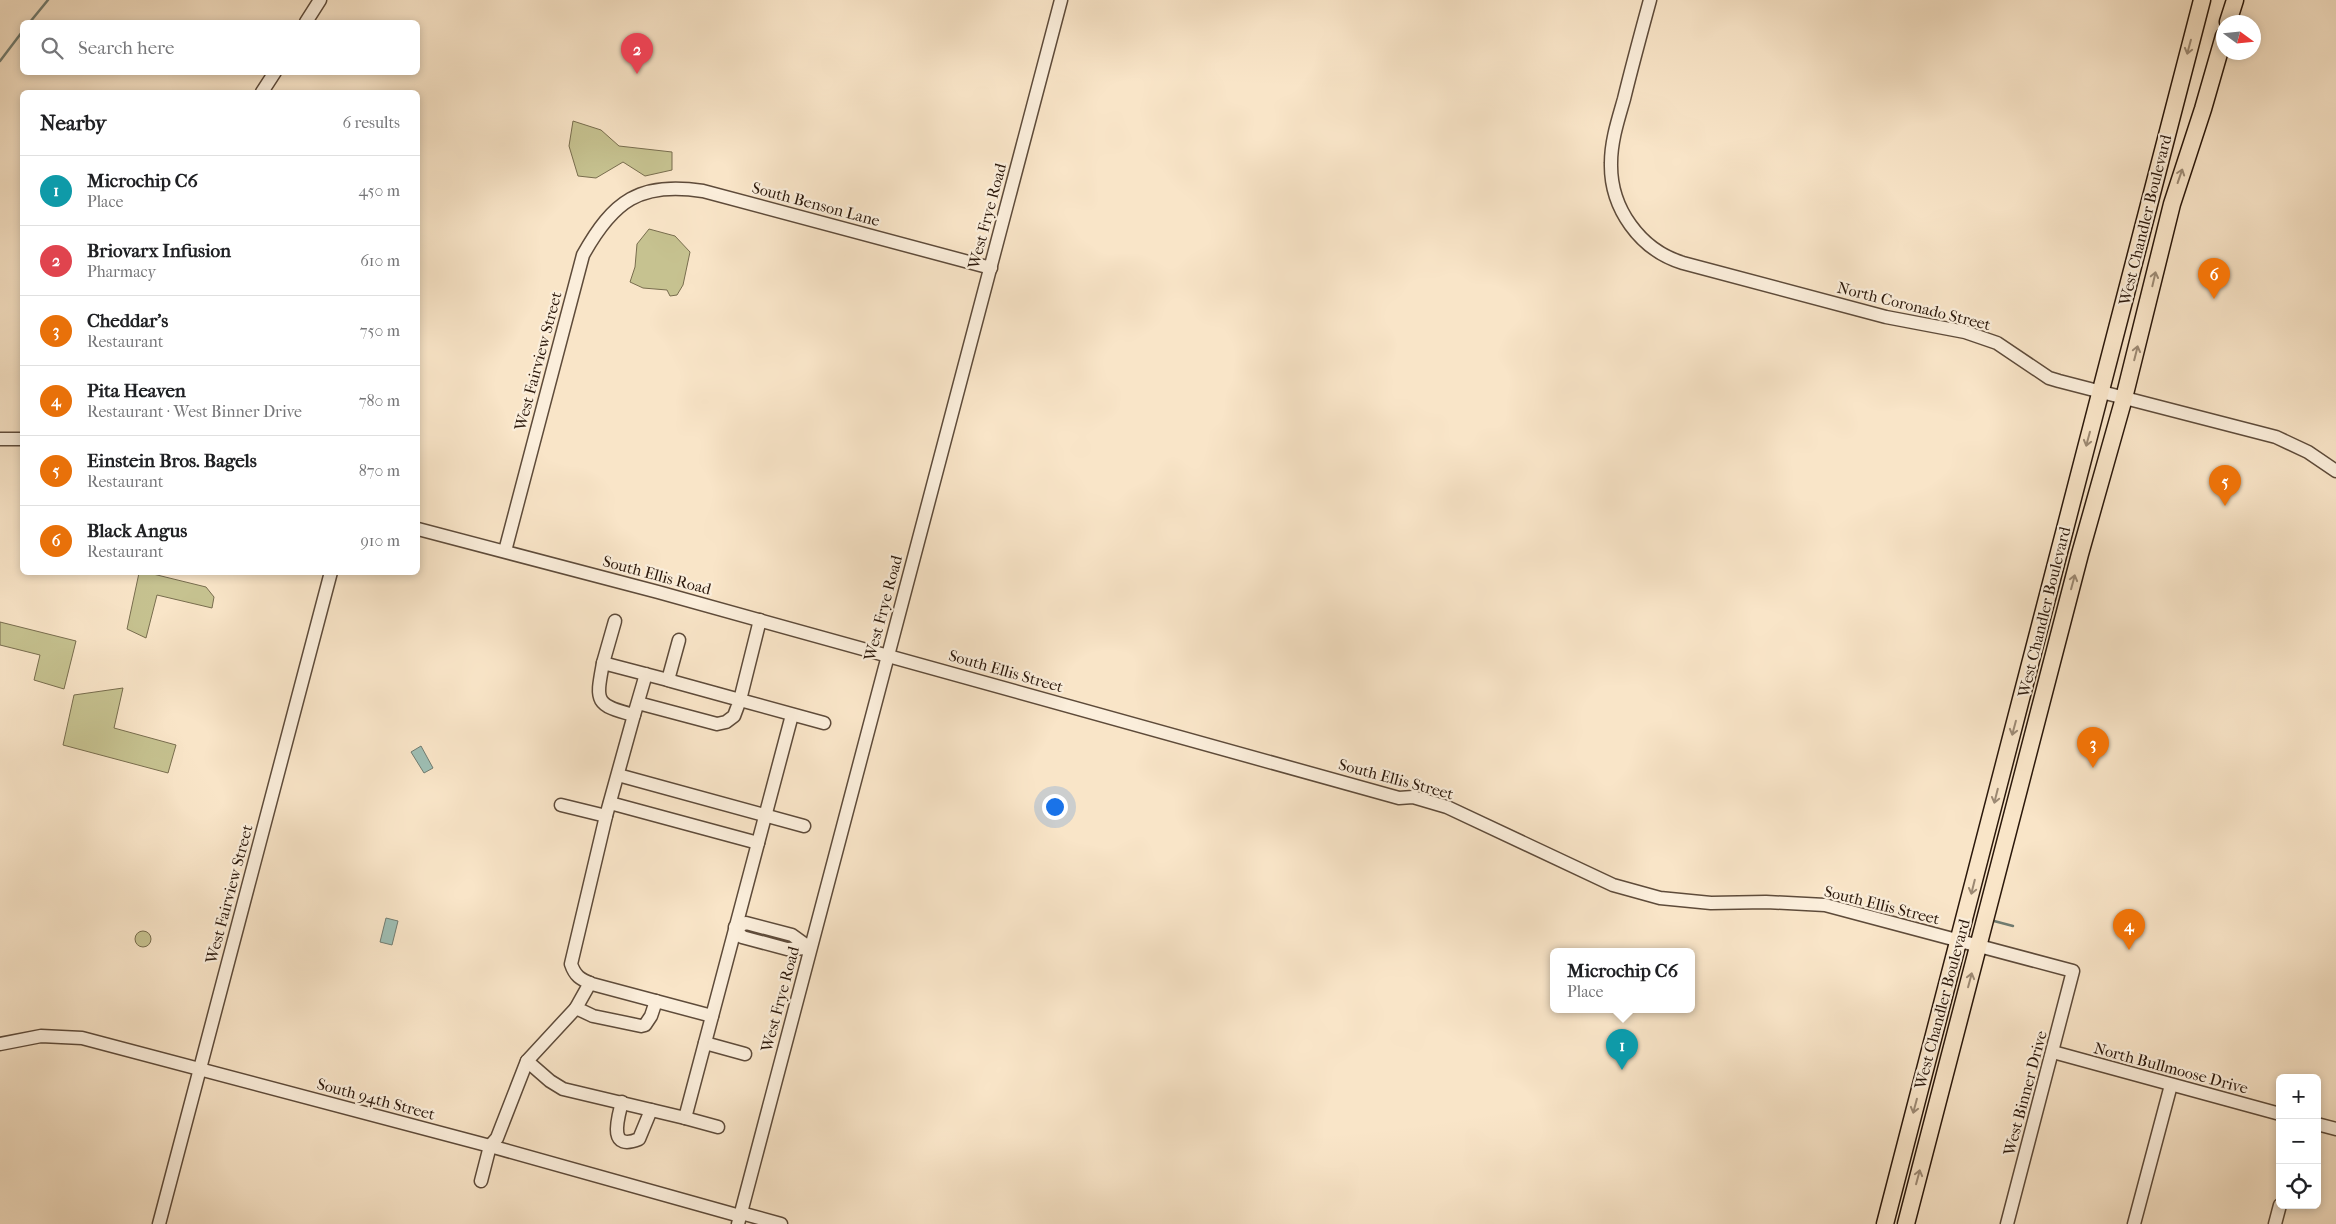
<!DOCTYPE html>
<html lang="en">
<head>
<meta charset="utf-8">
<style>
	:root { --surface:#fff; --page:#f6f6f6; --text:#202124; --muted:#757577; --line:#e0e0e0; --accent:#db2777 }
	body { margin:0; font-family:"IM FELL French Canon",serif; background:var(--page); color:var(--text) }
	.controls { position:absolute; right:15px; bottom:15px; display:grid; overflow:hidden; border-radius:8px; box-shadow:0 2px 8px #0003 }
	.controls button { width:45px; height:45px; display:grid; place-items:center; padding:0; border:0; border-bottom:1px solid var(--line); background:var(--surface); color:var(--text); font:25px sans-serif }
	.compass { position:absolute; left:2216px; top:15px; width:45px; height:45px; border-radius:50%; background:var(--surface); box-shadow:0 2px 8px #0003; rotate:105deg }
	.you { position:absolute; left:1054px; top:806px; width:18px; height:18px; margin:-12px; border:4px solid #fff; border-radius:50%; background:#1a73e8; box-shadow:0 0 0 8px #1a73e833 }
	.badge { display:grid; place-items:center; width:32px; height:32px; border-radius:50%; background:var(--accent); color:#fff; font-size:16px; font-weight:700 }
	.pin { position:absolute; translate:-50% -41px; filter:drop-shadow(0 1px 2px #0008) }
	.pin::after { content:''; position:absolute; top:26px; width:18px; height:15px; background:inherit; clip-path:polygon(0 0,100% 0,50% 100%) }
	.popup { position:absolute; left:1550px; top:948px; width:145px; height:65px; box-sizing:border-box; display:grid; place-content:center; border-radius:8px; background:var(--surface); filter:drop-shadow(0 1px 4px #0005); font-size:16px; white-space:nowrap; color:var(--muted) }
	.popup b { font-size:19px; color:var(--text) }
	.popup::after { content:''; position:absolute; left:50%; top:100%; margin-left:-10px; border:10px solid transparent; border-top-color:var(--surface) }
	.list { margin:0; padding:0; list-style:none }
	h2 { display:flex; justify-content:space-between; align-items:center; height:65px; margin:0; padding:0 20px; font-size:21px }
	h2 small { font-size:16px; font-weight:400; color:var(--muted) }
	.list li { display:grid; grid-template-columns:32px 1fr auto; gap:15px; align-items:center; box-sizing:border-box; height:70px; padding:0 20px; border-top:1px solid var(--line) }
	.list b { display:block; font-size:19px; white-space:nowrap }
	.list p { margin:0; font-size:16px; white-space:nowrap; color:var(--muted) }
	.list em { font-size:16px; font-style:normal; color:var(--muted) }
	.icon { flex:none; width:28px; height:28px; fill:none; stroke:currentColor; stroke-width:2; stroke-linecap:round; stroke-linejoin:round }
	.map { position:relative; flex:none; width:2336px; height:1224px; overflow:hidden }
	.search { position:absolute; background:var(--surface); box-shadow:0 2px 8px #0003; left:20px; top:20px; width:400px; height:55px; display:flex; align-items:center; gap:12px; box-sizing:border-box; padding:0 18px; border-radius:8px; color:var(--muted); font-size:19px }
	.panel { position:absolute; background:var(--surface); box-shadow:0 2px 8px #0003; left:20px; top:90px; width:400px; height:485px; border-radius:8px }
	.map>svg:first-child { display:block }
	.green { fill:#c6c290; stroke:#786d4e }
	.water { fill:#9ebfb5; stroke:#707c71 }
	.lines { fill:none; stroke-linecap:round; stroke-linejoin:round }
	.stream { stroke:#707c71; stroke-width:2.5 }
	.minor-casing { stroke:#5e4b3a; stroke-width:15 }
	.major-casing { stroke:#2b180b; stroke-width:19 }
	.minor { stroke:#fbeedb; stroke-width:12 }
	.major { stroke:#f9e5c8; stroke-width:16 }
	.oneway { stroke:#9c8973 }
	.labels { text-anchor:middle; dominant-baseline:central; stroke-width:4.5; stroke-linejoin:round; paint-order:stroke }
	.street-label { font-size:16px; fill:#2b180b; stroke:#fbeedb }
</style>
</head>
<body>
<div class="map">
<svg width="2336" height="1224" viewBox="0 0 2336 1224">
	<rect width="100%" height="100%" fill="#f9e5c8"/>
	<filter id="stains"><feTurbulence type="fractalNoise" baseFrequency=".004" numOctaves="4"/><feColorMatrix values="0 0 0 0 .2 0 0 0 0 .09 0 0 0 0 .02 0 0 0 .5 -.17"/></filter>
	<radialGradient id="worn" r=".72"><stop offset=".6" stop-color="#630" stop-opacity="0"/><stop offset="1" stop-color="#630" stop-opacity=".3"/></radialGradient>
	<g class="green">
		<polygon points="573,121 601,130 619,146 672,152 672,170 645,176 623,162 596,178 578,176 569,146"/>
		<polygon points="649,229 675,236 690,252 683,285 677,295 670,296 667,290 643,288 630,282 635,267 637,244"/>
		<polygon points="139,573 149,573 206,587 214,597 212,608 157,595 146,638 127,629"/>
		<polygon points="0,622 76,641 64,689 34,680 40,655 0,645"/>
		<polygon points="123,688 114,728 176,745 168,773 63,745 74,695"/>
		<circle cx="143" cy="939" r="8"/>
	</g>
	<g class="water">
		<polygon points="421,746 433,768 424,773 411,752"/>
		<polygon points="386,918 398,921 392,945 380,942"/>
	</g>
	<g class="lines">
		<g class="stream">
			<polyline points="30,22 48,0"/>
			<polyline points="0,61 22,32"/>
			<polyline points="1994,921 2013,926"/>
		</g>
		<g class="minor-casing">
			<g id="minor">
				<path d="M1650,0C1641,33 1632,66 1624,99C1618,120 1611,141 1611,163C1610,208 1640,250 1683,263L1886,317L1965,332L1997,343L2049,378L2059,381L2276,437L2308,452L2336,471"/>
				<polyline points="306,22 320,0"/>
				<polyline points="262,92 275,72"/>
				<polyline points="0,439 22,439"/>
				<polyline points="418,529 658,592 1399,798 1413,797 1447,807 1613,885 1660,898 1711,903 1766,902 1825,905 2073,971 2007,1224"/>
				<path d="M505,551L583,255C613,201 640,181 703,191L991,268"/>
				<polyline points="760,620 740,700 824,723"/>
				<polyline points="603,663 615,621"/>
				<polyline points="668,680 679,640"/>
				<path d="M638,703L717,724L726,722L734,716L740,700L671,681L668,680L603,663C596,701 594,705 634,715L646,674"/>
				<path d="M634,715L606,816L571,964C575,976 580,979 592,984L712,1016"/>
				<polyline points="618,775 804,826"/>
				<polyline points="610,803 758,843"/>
				<polyline points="561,805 606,816"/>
				<polygon points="746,923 792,935 810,948 787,949 742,937 735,927"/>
				<polyline points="590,983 576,1008 593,1016 641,1026 645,1025 651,1016 656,1001"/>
				<polyline points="705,1043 745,1054"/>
				<polyline points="0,1044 41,1036 82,1038 490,1146 740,1216"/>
				<polyline points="2053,1052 2280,1114"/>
				<polyline points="527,1061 576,1008"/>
				<path d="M622,1102C618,1118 607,1152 639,1139L651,1110"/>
				<polyline points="685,1118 718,1127"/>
				<polyline points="2317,1124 2336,1129"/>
				<polyline points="481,1181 490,1146 497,1138 527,1061 550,1081 563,1089 685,1118 792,715"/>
				<polyline points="741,1213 781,1224"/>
				<polyline points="159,1224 331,572"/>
				<polyline points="738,1224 1061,0"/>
				<polyline points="2134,1224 2171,1085"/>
				<polyline points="2275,1224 2280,1205"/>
			</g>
		</g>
		<g class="major-casing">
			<g id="major">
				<polyline points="2228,22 2235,0"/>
				<polyline points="1885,1224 2202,0"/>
				<polyline points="1906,1224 2080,554 2124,398 2172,204 2203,109 2224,36"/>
			</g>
		</g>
		<use href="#minor" class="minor"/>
		<use href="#major" class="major"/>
	</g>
	<defs><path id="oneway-shaft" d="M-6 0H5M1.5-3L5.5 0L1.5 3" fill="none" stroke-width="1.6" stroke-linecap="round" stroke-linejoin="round" transform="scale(1.25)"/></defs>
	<g class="oneway">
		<use href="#oneway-shaft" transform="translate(2189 47) rotate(105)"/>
		<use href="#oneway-shaft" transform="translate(2180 176) rotate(-71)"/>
		<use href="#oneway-shaft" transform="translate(2154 279) rotate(-77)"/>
		<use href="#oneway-shaft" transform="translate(2136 353) rotate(-76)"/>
		<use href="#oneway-shaft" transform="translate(2088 439) rotate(105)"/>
		<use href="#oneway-shaft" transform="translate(2073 582) rotate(-75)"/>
		<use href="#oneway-shaft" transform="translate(2014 728) rotate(105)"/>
		<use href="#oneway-shaft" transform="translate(1996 796) rotate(104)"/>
		<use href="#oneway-shaft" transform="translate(1973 887) rotate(104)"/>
		<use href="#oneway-shaft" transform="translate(1970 980) rotate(-75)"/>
		<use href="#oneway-shaft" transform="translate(1915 1106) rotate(105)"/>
		<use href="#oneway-shaft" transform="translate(1918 1177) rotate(-75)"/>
	</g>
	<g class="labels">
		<g class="street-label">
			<text transform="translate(816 204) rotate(15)">South Benson Lane</text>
			<text transform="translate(987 216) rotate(-75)">West Frye Road</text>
			<text transform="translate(2145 220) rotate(-76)">West Chandler Boulevard</text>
			<text transform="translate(1914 306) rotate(14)">North Coronado Street</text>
			<text transform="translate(538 361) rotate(-75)">West Fairview Street</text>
			<text transform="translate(657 575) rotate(15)">South Ellis Road</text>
			<text transform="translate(883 608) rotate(-75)">West Frye Road</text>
			<text transform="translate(2044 612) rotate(-76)">West Chandler Boulevard</text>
			<text transform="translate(1006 671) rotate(16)">South Ellis Street</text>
			<text transform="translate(1396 779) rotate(15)">South Ellis Street</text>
			<text transform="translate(229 894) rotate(-75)">West Fairview Street</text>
			<text transform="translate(1882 905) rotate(14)">South Ellis Street</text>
			<text transform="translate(780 999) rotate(-75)">West Frye Road</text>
			<text transform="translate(1942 1004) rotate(-75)">West Chandler Boulevard</text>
			<text transform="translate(2171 1068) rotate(15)">North Bullmoose Drive</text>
			<text transform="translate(2025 1093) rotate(-75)">West Binner Drive</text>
			<text transform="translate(376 1099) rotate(15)">South 94th Street</text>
		</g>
	</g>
	<rect width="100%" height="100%" filter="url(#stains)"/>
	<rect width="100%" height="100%" fill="url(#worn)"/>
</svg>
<div class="controls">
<button>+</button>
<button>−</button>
<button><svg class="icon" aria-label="locate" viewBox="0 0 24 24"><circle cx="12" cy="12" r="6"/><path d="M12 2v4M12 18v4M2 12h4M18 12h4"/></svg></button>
</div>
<svg class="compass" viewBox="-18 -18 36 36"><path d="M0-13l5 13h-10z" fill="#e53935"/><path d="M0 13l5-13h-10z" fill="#757577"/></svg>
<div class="you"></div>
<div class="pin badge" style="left:1622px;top:1070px;background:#0f9aa8">1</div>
<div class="popup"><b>Microchip C6</b>Place</div>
<div class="pin badge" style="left:637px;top:74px;background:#e0444e">2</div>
<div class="pin badge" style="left:2093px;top:768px;background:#e8710a">3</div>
<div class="pin badge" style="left:2129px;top:950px;background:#e8710a">4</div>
<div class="pin badge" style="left:2225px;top:506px;background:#e8710a">5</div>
<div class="pin badge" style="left:2214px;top:299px;background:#e8710a">6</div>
<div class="search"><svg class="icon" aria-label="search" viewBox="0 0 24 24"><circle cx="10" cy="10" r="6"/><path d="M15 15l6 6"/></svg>Search here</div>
<section class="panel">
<h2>Nearby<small>6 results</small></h2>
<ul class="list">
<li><span class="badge" style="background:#0f9aa8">1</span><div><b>Microchip C6</b><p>Place</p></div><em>450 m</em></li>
<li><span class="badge" style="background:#e0444e">2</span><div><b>Briovarx Infusion</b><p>Pharmacy</p></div><em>610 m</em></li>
<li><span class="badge" style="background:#e8710a">3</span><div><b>Cheddar's</b><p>Restaurant</p></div><em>750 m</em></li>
<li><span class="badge" style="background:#e8710a">4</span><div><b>Pita Heaven</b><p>Restaurant · West Binner Drive</p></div><em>780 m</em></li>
<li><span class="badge" style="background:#e8710a">5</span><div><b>Einstein Bros. Bagels</b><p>Restaurant</p></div><em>870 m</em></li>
<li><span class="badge" style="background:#e8710a">6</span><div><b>Black Angus</b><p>Restaurant</p></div><em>910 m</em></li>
</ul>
</section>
</div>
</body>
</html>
